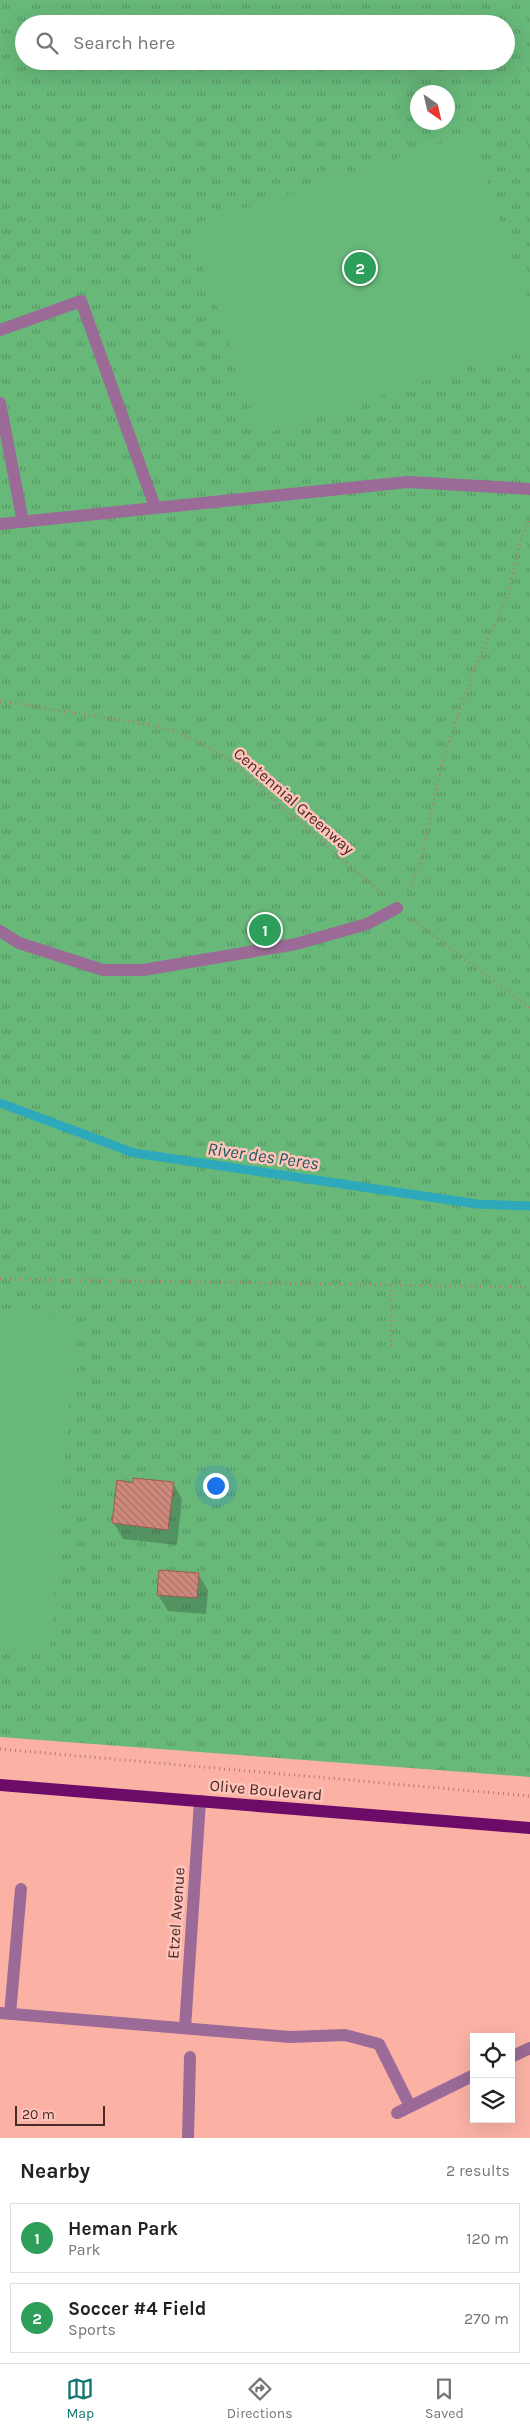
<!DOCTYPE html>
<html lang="en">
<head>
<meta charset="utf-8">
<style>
	:root { --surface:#fff; --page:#f2f2f2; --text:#222; --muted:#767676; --line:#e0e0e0; --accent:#0f766e }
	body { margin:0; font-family:Karla,sans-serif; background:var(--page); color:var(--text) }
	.controls { position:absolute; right:15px; bottom:15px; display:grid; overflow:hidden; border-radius:0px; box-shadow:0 5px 20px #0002 }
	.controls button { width:45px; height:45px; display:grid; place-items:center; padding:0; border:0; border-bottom:1px solid var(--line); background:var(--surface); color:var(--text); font:25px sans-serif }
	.compass { position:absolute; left:410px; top:85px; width:45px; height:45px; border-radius:50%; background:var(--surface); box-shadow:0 5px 20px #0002; rotate:146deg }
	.scale { position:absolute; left:15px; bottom:12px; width:90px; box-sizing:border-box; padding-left:5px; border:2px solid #482b27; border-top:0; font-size:14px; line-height:18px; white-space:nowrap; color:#482b27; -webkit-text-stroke:4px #ffc3b9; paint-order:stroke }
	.you { position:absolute; left:215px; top:1485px; width:18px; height:18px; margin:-12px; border:4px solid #fff; border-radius:50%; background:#1a73e8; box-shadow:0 0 0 8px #1a73e833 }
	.badge { display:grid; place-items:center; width:32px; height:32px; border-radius:50%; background:var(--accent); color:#fff; font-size:16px; font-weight:700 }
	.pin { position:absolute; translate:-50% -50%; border:2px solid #fff; box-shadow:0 1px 5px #0006 }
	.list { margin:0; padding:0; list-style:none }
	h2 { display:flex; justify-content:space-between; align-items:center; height:65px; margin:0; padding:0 20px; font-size:21px }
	h2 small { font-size:16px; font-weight:400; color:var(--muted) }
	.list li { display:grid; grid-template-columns:32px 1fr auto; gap:15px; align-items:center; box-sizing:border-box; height:70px; margin:0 10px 10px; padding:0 10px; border:1px solid var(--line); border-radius:0px }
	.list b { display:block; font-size:19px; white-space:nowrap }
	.list p { margin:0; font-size:16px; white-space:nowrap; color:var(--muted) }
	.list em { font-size:16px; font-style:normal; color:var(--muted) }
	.icon { flex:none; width:28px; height:28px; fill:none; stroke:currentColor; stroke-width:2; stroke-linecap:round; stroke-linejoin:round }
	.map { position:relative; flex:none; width:530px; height:2138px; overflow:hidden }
	.search { position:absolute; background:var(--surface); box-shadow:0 5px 20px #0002; left:15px; right:15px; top:15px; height:55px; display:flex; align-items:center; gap:12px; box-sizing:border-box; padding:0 18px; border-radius:28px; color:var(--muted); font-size:19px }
	.sheet { height:225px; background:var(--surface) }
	nav { display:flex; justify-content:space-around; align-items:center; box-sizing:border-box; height:70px; border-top:1px solid var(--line); background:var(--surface); font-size:14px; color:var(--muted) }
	nav a { display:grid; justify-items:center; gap:2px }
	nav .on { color:var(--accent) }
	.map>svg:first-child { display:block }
	.park { fill:url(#park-tufts); fill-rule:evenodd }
	.pitch { fill:#68b87a }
	.shadow { fill:#0003 }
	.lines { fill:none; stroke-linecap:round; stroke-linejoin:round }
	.stream { stroke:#2ea8bb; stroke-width:9 }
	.building { fill:url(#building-back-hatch); stroke:#9d5c51 }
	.path { stroke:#b27b71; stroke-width:3; stroke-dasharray:1 4; stroke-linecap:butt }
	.minor { stroke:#9b6a96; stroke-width:12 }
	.major { stroke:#6d0b69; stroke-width:12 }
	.labels { text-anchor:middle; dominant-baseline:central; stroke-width:5; stroke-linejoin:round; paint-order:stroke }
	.street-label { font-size:16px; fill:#482b27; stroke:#ffc3b9 }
	.water-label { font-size:18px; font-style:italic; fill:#1b5b65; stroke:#ffc3b9 }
</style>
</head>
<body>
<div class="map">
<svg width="530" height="2138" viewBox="0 0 530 2138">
	<defs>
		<pattern id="park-tufts" width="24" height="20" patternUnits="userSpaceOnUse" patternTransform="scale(1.25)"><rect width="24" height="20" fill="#68b87a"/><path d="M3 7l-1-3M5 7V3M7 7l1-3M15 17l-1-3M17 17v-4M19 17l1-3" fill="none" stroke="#589664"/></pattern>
		<pattern id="building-back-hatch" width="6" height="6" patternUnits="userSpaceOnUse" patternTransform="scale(1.25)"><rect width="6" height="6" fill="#ce897d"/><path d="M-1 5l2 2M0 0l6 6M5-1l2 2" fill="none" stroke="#a97066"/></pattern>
	</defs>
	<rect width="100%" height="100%" fill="#fbb2a5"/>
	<path class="park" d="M0,0H530V1777L0,1737ZM24,24H506V61H24ZM418,92H448V122H418Z"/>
	<g class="pitch">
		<polygon points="472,133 530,310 530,346 259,436 190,226"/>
		<polygon points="0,1313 76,1319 50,1649 0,1645"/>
	</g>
	<g class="shadow">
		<polygon points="173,1483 182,1499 177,1545 123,1539 114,1523 134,1484"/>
		<polygon points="198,1574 208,1590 206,1614 168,1611 158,1595"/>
	</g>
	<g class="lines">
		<polyline class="stream" points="0,1103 134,1153 477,1204 530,1206"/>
	</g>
	<g class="building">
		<polygon points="133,1478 174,1482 168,1530 112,1523 117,1480 133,1483"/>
		<polygon points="159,1570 199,1573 197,1598 157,1595"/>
	</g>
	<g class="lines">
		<g class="path">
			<polyline points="0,701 151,725 177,732 205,745 229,760 381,893"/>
			<polyline points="408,891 420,864 442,764 474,670 508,595 521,538 530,521"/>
			<polyline points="413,920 530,1008"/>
			<polyline points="0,1279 530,1287"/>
			<polyline points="391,1285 392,1350"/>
			<polyline points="0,1749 530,1796"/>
		</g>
		<g class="minor">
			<polyline points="0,330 81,301 155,507"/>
			<polyline points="0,403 23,522"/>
			<polyline points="0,524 408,482 530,489"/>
			<polyline points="0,931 19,943 103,970 143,970 296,944 367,924 397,908"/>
			<polyline points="0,2013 290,2037 345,2035 379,2044 410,2106"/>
			<polyline points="10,2014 21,1889"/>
			<polyline points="185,2028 200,1801"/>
			<polyline points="511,2057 530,2048"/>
			<polyline points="397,2113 474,2075"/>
			<polyline points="188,2138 190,2057"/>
		</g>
		<polyline class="major" points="0,1785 530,1828"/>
	</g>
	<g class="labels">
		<g class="street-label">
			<text transform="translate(294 801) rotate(41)">Centennial Greenway</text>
			<text transform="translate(266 1790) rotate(5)">Olive Boulevard</text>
			<text transform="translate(176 1913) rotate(-86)">Etzel Avenue</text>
		</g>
		<g class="water-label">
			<text transform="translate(263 1156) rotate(8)">River des Peres</text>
		</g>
	</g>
</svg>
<div class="controls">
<button><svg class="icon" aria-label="locate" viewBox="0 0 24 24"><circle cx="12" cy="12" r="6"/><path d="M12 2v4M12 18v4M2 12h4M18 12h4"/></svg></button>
<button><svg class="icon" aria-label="layers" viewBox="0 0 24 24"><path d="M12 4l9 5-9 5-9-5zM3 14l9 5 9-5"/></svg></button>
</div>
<svg class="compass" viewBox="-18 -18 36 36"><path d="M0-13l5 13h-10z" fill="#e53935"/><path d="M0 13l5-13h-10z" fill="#767676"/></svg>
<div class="scale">20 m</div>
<div class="you"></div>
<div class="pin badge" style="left:265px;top:930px;background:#2e9e5b">1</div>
<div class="pin badge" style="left:360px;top:268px;background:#2e9e5b">2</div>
<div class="search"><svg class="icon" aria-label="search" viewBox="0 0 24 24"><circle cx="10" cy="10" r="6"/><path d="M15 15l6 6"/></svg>Search here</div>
</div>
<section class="sheet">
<h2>Nearby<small>2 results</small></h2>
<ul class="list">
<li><span class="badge" style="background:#2e9e5b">1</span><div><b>Heman Park</b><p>Park</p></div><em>120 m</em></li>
<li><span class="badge" style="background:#2e9e5b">2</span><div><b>Soccer #4 Field</b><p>Sports</p></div><em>270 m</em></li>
</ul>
</section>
<nav>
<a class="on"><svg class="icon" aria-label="map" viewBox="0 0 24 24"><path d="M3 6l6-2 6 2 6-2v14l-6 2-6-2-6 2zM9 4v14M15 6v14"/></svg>Map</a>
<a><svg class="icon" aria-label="directions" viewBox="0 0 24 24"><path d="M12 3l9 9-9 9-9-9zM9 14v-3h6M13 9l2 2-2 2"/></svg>Directions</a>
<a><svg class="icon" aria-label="saved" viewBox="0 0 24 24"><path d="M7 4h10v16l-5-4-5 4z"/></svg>Saved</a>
</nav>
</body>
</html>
